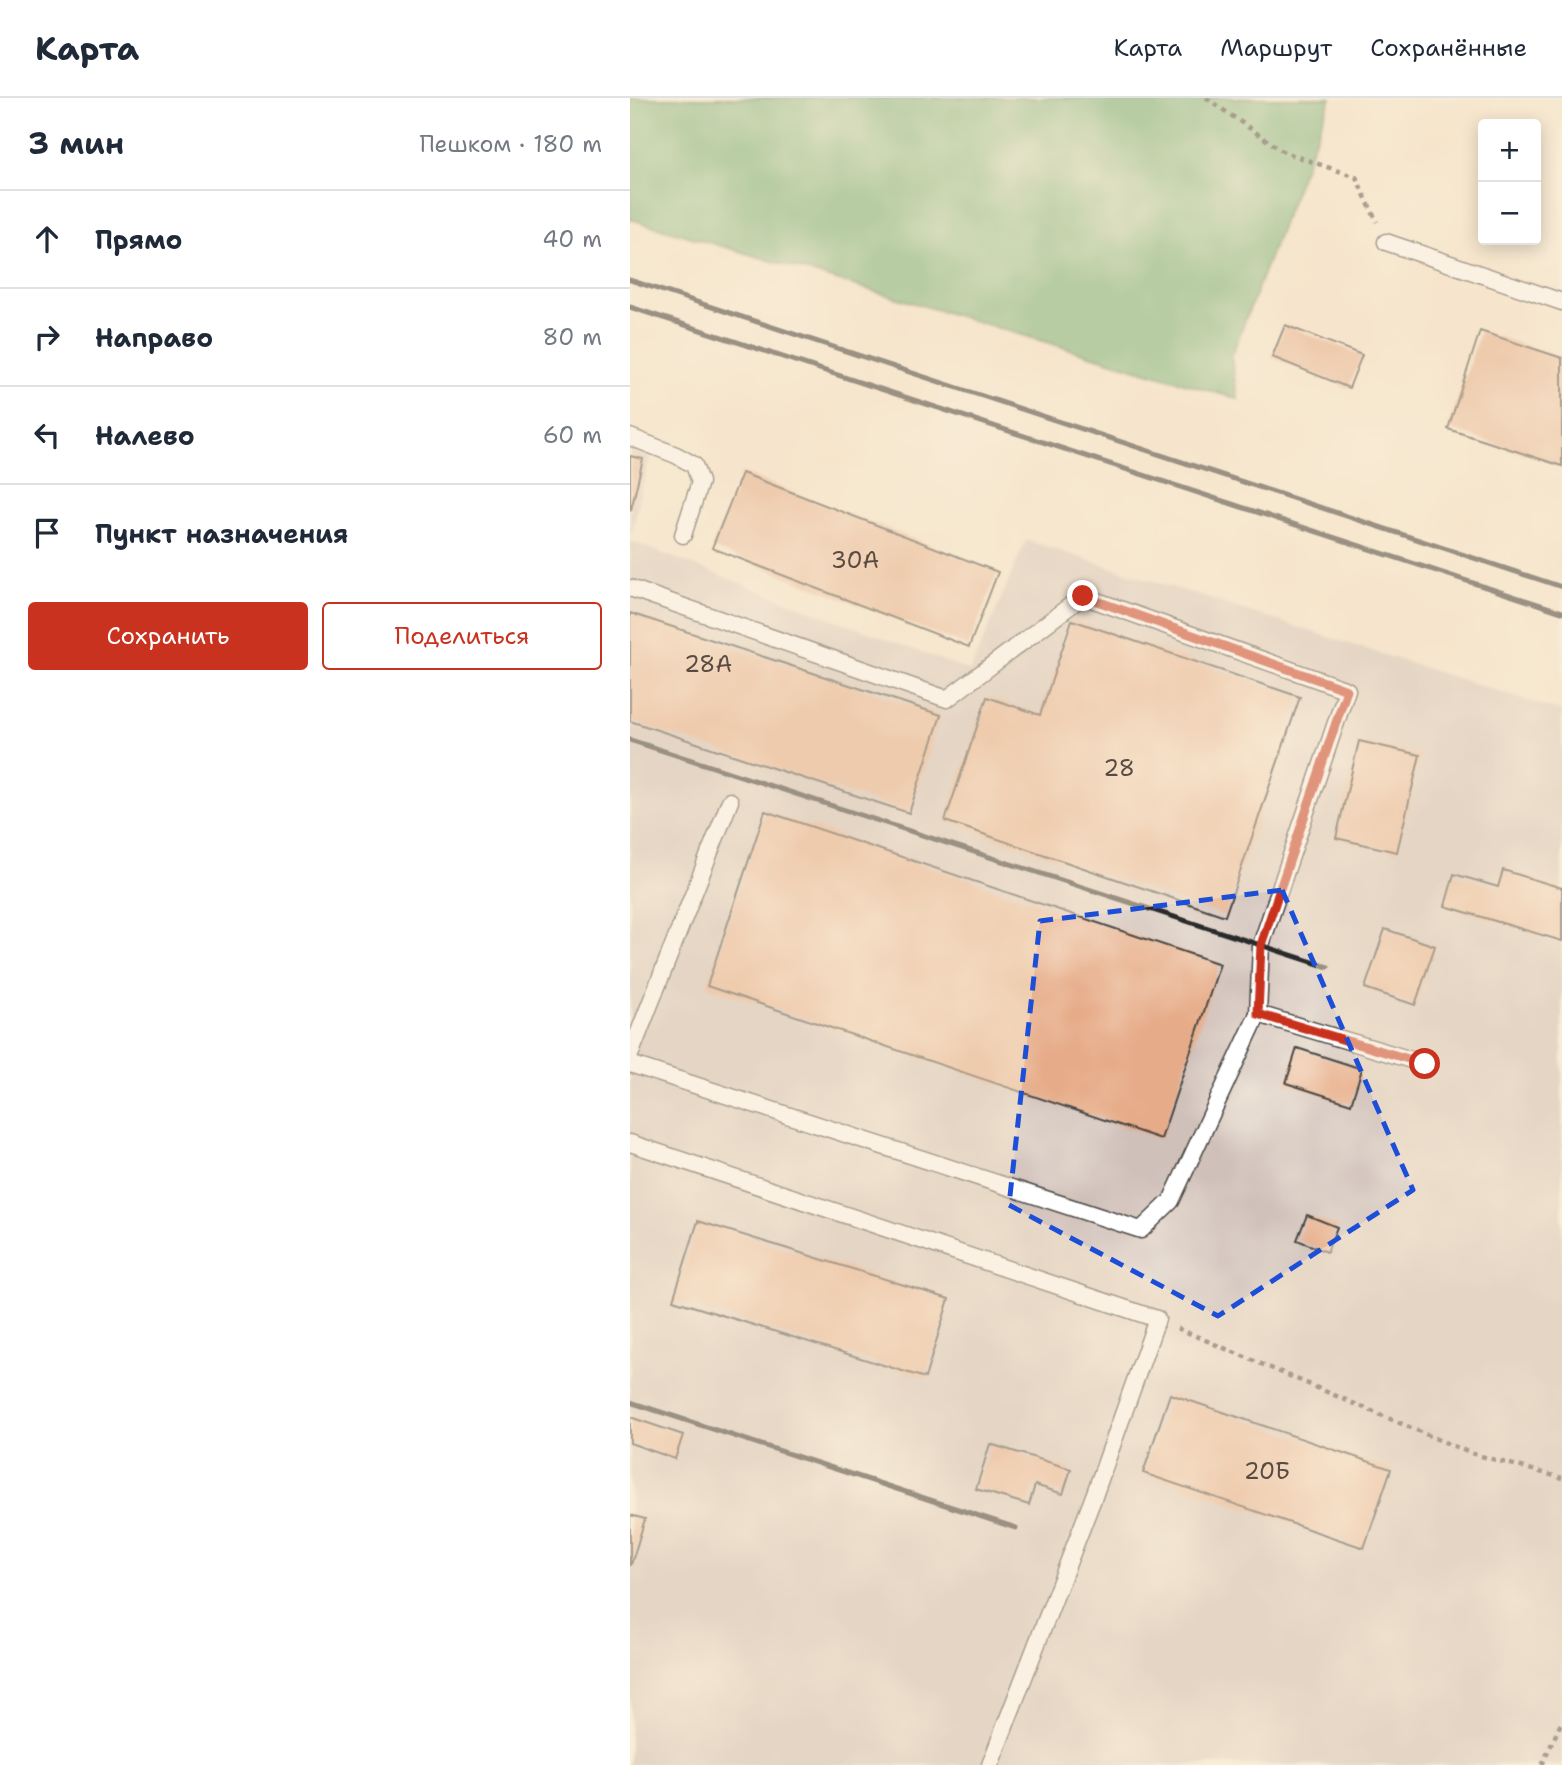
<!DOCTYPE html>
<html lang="ru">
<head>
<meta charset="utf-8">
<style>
	:root { --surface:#fff; --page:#f2f2f3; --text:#1f2937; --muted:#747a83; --line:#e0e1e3; --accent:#c8321e }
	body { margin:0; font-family:"Shantell Sans",sans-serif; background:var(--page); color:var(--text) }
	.controls { position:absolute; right:21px; top:21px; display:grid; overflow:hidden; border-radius:7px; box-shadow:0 4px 18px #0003 }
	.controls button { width:63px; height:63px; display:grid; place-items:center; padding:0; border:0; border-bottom:2px solid var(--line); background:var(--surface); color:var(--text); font:35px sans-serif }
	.stop { position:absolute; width:21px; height:21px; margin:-16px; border:5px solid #c8321e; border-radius:50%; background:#fff }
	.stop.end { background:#c8321e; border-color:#fff; box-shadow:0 2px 7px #0008 }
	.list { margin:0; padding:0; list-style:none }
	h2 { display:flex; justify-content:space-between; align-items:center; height:91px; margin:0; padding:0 28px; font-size:30px }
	h2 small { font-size:23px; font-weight:400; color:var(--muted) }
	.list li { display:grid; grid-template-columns:46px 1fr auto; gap:21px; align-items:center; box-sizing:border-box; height:98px; padding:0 28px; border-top:2px solid var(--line) }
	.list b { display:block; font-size:26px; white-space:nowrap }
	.list em { font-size:23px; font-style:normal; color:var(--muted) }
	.actions { display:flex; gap:14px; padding:21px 28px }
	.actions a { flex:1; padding:16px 0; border:2px solid var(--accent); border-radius:7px; text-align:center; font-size:24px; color:var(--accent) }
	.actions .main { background:var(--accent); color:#fff }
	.icon { flex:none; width:38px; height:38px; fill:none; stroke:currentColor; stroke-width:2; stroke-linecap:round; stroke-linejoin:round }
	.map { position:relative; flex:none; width:932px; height:1667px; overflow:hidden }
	header { display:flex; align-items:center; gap:42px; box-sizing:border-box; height:98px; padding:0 35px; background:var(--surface); border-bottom:2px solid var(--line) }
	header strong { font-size:33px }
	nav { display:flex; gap:38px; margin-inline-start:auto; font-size:24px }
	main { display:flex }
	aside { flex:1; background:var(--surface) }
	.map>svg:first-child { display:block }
	.industrial { fill:#cfc0ba }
	.forest { fill:#6cae71; stroke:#4c6c4e; stroke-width:2 }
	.building { fill:#e6ab88 }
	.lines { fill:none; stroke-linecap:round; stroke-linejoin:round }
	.service-casing { stroke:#494743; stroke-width:19 }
	.path { stroke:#494743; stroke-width:4.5; stroke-dasharray:5 5; stroke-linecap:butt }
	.service { stroke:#fff; stroke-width:16 }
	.rail { stroke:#2b2b2b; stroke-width:5 }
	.route { stroke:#c8321e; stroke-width:9 }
	.marked { fill:none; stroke:#1d4ed8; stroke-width:5; stroke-dasharray:14 9; stroke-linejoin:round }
	.labels { text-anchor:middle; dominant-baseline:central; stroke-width:5; stroke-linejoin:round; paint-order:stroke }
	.number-label { font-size:23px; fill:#5a4b42 }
</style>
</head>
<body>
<header>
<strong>Карта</strong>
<nav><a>Карта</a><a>Маршрут</a><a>Сохранённые</a></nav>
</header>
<main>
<aside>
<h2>3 мин<small>Пешком · 180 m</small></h2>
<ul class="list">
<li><svg class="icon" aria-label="ahead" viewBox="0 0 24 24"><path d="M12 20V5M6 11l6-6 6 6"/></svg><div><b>Прямо</b></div><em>40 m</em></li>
<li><svg class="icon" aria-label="right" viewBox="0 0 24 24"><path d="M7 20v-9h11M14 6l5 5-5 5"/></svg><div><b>Направо</b></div><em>80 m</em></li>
<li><svg class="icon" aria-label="left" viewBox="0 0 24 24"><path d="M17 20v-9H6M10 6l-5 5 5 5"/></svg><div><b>Налево</b></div><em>60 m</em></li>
<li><svg class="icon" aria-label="arrive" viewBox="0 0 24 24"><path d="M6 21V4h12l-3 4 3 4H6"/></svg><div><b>Пункт назначения</b></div></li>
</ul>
<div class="actions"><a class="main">Сохранить</a><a>Поделиться</a></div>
</aside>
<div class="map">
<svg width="932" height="1667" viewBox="0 0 932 1667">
	<rect width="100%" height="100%" fill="#fcf5e5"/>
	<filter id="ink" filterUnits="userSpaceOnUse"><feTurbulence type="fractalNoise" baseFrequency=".0143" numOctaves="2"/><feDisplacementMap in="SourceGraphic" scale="14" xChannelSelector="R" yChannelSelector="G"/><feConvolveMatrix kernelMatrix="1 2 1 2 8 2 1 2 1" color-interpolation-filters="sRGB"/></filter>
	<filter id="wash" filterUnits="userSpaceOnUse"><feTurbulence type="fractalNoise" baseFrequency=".00686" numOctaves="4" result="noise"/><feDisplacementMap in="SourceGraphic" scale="28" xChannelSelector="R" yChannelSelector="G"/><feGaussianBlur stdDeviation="1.57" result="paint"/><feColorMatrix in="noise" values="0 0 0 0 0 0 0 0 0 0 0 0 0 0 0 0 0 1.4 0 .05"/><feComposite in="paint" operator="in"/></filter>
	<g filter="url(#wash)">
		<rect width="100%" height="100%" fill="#f6e5cc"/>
		<g class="industrial">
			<polygon points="0,352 20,359 0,440"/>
			<polygon points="396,442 932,614 932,1667 0,1667 0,443 340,573"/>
		</g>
		<polygon class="forest" points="0,0 701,0 601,259 608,301 0,121"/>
		<g id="blocks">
			<g class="building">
				<polygon points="655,227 732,257 719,290 642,259"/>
				<polygon points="850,233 932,260 932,368 818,331"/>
				<polygon points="0,358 13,361 1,412 0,411"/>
				<polygon points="112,375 368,474 339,549 82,450"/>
				<polygon points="0,515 311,617 279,715 0,623"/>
				<polygon points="442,522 670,599 595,818 315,723 357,599 410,617"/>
				<polygon points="729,643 790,657 767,754 706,740"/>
				<polygon points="135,713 590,866 531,1041 77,888"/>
				<polygon points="873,772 932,790 932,843 815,808 824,776 868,789"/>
				<polygon points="755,831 805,848 785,907 735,890"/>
				<polygon points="667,950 732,971 721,1006 656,985"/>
				<polygon points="677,1117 707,1129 697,1154 667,1142"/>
				<polygon points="68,1123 319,1201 295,1280 43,1202"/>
				<polygon points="540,1296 761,1371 734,1450 513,1375"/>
				<polygon points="0,1319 53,1337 45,1361 0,1345"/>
				<polygon points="360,1346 441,1371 433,1396 405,1387 399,1407 346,1391"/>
				<polygon points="0,1417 15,1421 1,1467 0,1467"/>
			</g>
		</g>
	</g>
	<g filter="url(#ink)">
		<use href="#blocks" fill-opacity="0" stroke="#494743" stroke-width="2"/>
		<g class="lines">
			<g class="service-casing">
				<g id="service">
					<polyline points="756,144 932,204"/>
					<polyline points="0,339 46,357 64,367 70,384 53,437"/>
					<polyline points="0,490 317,601 453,498 717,592 631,847 628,916"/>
					<polyline points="0,957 100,703"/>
					<polyline points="0,966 511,1132 541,1103 628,916 795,966"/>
					<polyline points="0,1045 527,1221 464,1398 360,1667"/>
				</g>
			</g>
			<g class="path">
				<polyline points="576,0 654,54 726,79 747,124"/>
				<polyline points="547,1230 840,1355 932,1380"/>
				<polyline points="912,1667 932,1623"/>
			</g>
			<use href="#service" class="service"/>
			<g class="rail">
				<polyline points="0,182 932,489"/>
				<polyline points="0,209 932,514"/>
				<polyline points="0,642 698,869"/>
				<polyline points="0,1304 386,1430"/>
			</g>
		</g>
	</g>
	<g class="lines" filter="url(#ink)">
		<polyline class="route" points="453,498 717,592 631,847 628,916 795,966"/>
	</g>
	<path d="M0 0H932V1667H0ZM652,792L783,1092L588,1218L379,1107L410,823Z" fill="#f6e5cc" fill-opacity=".55" fill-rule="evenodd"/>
	<path class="marked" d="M652,792L783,1092L588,1218L379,1107L410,823Z"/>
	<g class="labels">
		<g class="number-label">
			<text x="225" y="462">30А</text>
			<text x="78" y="566">28А</text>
			<text x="489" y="670">28</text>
			<text x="637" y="1373">20Б</text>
		</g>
	</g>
</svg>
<div class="controls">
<button>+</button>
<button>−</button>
</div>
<div class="stop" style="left:795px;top:966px"></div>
<div class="stop end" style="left:453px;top:498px"></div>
</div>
</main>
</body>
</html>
